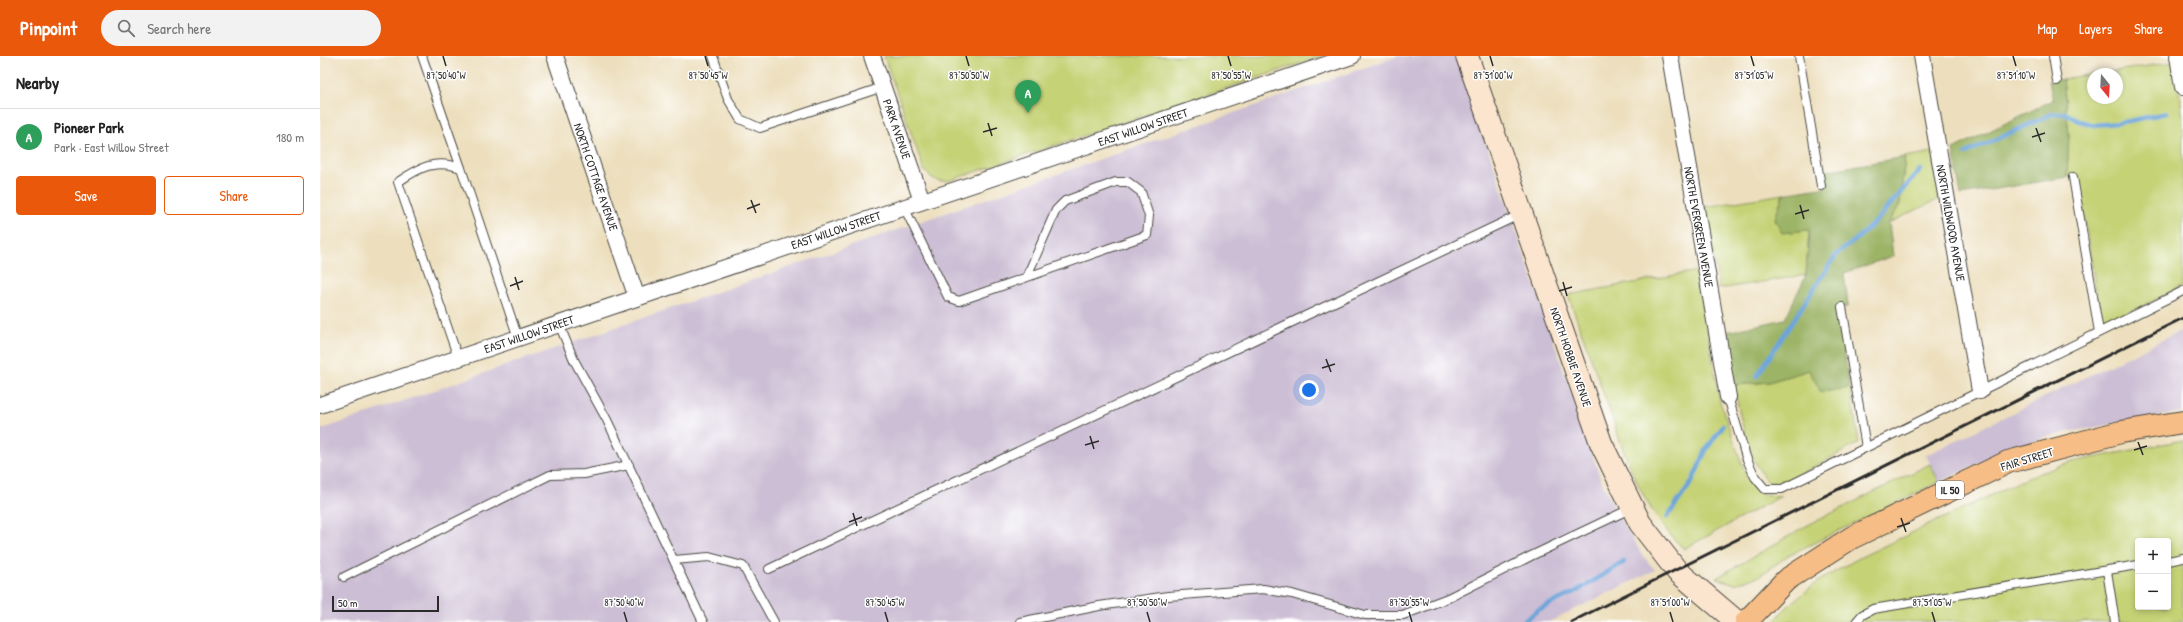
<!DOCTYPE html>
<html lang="en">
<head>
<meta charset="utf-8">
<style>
	:root { --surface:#fff; --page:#f2f2f2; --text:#222; --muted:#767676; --line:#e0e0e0; --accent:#ea580c }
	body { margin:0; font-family:"Patrick Hand",sans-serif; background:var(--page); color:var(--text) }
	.controls { position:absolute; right:12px; bottom:12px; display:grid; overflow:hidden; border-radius:4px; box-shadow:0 2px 6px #0003 }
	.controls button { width:36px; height:36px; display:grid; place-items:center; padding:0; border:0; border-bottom:1px solid var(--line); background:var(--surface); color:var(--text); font:20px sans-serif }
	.compass { position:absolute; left:1767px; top:12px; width:36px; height:36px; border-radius:50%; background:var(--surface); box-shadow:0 2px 6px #0003; rotate:162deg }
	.scale { position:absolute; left:12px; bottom:10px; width:107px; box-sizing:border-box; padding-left:4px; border:2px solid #2b2b2b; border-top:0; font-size:11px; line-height:14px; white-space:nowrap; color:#2b2b2b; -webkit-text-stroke:3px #fff; paint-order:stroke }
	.you { position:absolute; left:989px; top:334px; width:14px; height:14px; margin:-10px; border:3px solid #fff; border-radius:50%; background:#1a73e8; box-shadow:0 0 0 6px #1a73e833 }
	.badge { display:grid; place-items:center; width:26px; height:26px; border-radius:50%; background:var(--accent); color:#fff; font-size:13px; font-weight:700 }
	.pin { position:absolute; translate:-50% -33px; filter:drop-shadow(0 1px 2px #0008) }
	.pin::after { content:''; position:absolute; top:21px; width:14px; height:12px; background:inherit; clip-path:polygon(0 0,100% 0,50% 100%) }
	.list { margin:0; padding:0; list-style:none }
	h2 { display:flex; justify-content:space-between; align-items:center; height:52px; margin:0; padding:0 16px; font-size:17px }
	h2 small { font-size:13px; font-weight:400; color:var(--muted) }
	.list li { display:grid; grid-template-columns:26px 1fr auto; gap:12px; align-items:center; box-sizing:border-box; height:56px; padding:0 16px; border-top:1px solid var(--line) }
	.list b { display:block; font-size:15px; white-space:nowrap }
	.list p { margin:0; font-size:13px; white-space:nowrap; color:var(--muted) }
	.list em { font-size:13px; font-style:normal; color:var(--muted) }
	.actions { display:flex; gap:8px; padding:12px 16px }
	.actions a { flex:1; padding:9px 0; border:1px solid var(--accent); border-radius:4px; text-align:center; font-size:14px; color:var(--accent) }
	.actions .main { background:var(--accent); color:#fff }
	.icon { flex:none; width:22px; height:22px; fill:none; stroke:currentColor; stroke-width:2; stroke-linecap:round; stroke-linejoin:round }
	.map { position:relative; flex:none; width:1863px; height:566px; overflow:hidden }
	header { display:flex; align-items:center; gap:24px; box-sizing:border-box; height:56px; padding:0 20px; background:var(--accent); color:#fff }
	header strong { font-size:19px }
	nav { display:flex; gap:22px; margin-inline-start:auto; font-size:14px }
	.search { width:280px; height:36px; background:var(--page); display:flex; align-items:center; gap:10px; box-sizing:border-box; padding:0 14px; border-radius:22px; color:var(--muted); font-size:15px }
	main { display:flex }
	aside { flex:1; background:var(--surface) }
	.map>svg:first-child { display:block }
	.industrial { fill:#ccbed4 }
	.green { fill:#c5d274; stroke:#787e50; fill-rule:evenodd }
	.forest { fill:#9cb466; stroke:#647048 }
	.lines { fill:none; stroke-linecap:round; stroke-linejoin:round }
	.stream { stroke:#6ba4da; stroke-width:4.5 }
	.lane-casing { stroke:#484641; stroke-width:10 }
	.street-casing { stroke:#484641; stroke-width:18 }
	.secondary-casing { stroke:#484641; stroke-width:24 }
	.primary-casing { stroke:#484641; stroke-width:24 }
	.lane { stroke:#fff; stroke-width:8 }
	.street { stroke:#fff; stroke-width:16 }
	.secondary { stroke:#fbe5cf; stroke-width:22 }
	.primary { stroke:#f6be86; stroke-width:22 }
	.rail { stroke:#2b2b2b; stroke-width:3 }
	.ticks { fill:none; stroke:#2b2b2b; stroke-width:1.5 }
	.labels { text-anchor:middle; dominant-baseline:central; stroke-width:3; stroke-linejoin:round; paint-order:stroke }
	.shield { fill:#fff; stroke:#6b6b6b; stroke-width:1 }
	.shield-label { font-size:11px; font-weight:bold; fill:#2b2b2b }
	.street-label { font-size:12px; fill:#2b2b2b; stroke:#fff }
	.ticks-label { font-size:10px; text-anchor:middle; fill:#2b2b2b; stroke:#fff; stroke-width:3; stroke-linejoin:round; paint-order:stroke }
</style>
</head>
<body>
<header>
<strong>Pinpoint</strong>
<div class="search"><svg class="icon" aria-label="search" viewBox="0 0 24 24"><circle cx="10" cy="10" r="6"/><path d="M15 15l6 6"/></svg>Search here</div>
<nav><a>Map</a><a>Layers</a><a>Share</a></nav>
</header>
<main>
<aside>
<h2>Nearby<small></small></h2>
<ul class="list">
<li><span class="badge" style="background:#2e9e5b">A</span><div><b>Pioneer Park</b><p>Park · East Willow Street</p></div><em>180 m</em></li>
</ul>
<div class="actions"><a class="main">Save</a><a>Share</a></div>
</aside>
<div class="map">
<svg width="1863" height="566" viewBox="0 0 1863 566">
	<rect width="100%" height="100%" fill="#fff"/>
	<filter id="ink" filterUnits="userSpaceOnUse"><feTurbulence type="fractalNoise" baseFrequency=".025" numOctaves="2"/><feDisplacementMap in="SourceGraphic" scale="8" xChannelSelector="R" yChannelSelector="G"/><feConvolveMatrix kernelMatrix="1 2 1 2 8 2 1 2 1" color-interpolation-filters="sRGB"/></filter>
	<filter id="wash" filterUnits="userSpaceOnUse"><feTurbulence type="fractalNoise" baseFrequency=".012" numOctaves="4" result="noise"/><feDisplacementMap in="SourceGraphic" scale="16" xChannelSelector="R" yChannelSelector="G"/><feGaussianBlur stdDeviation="0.9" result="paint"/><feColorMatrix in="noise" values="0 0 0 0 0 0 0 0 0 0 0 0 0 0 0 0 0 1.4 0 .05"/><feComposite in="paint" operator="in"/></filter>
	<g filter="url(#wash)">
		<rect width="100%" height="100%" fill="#eddfbd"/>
		<g class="industrial">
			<polygon points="1078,0 1135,0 1137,2 1282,427 1301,464 1323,500 1335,514 1229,566 0,566 0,374"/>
			<polygon points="1863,274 1863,356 1754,375 1723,382 1678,400 1619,426 1606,399"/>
		</g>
		<g class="green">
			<path d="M564,0H1003L628,125C616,126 612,123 604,114Z"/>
			<polygon points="1854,6 1863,60 1863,230 1794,264 1786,265 1779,254 1758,120 1747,121 1749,78 1743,23 1773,18 1773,42 1797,42 1797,18 1775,18"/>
			<polygon points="1613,96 1621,142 1569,167 1580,148 1585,101"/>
			<polygon points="1463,138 1455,163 1489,174 1486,219 1399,233 1385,151"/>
			<path d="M1377,215L1400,346L1424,414L1433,430L1439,436L1447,439L1461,440L1364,493C1322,454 1305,400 1287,347C1274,311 1261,275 1248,239Z"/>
			<path d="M1489,314L1501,336L1530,332L1539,387L1463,427L1448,426C1427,403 1420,359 1414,329L1449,326Z"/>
			<path d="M1863,384V566H1453L1467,551L1500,524L1541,501L1711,420L1752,406ZM1818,485H1848V551H1818Z"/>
			<polygon points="1610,408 1619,426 1469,499 1438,521 1415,528 1396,522 1488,469"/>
		</g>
		<g class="forest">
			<polygon points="1743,23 1749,78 1747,121 1641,139 1633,93 1733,44 1729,25"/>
			<polygon points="1585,101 1580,148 1569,167 1573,200 1524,217 1528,250 1517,256 1530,332 1501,336 1489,314 1449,326 1414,329 1407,276 1465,263 1486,219 1489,174 1462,177 1455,163 1463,138 1507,131 1505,115"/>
		</g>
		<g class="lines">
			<g class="stream">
				<polyline points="1646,97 1732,58 1745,57 1757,64 1773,69 1799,67 1847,57"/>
				<polyline points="1437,320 1516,199 1539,181 1558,163 1600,114"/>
				<polyline points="1347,461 1372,426 1386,394 1403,370"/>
				<polyline points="1203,566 1218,554 1257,535 1304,506"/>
			</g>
		</g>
	</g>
	<g filter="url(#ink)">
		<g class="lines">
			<g class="lane-casing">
				<g id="lane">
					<polyline points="102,0 141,112"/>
					<polyline points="393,0 408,43 420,63 440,72 563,31"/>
					<polyline points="1479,0 1501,130"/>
					<polyline points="1733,0 1737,25"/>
					<polyline points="1753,121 1779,276"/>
					<polyline points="584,151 628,241 639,245 827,179 829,160 821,136 808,126 796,126 745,145 736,154 707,220"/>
					<polyline points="1522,251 1546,391"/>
					<polyline points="239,268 254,304 287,364 383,566"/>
					<path d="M138,302L78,126C100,111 115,103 141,112L198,282"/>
					<polyline points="1408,341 1426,401 1435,421 1445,433 1462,433 1863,235"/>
					<polyline points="354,504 389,501 423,510 454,566"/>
					<polyline points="1848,505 1863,502"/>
					<polyline points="449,513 1201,158"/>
					<polyline points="1787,515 1795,566"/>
					<polyline points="24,521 230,419 264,418 309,409"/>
					<polyline points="700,566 779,550 848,540 943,533 972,538 1045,559 1083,559 1128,542 1211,500 1312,452"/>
					<polyline points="1536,566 1542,559 1553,553 1818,509"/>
				</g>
			</g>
			<g class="street-casing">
				<g id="street">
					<polyline points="235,0 317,242"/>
					<polyline points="552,0 602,145"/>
					<polyline points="1350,0 1408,341"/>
					<polyline points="1602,0 1660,335"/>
					<polyline points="1858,0 1863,31"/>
					<polyline points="0,349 1032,0"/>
				</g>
			</g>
			<g class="secondary-casing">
				<polyline id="secondary" points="1147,0 1281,387 1320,467 1357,515 1417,566"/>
			</g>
			<g class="primary-casing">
				<polyline id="primary" points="1426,566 1466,524 1531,482 1688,406 1801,376 1863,366"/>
			</g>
			<use href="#lane" class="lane"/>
			<use href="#street" class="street"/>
			<use href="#secondary" class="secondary"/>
			<use href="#primary" class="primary"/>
			<polyline class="rail" points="1251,566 1863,262"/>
		</g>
	</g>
	<path class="ticks" d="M123,0L126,10M385,0L388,10M646,0L649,10M908,0L911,10M1170,0L1173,10M1431,0L1434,10M1693,0L1696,10M668,67L672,80M1716,72L1721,86M663,76L677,72M1712,81L1725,77M431,144L436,157M1480,149L1484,163M427,153L440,148M1475,158L1489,154M195,221L199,234M1243,226L1247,240M190,230L203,225M1239,235L1252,231M1006,303L1011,316M1002,312L1015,308M770,380L774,393M1818,386L1823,399M765,389L779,385M1814,394L1827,390M533,457L537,470M1581,462L1586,476M529,466L542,461M1577,471L1590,467M304,556L307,566M565,556L568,566M827,556L830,566M1089,556L1092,566M1350,556L1353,566M1612,556L1615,566"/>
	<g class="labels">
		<rect class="shield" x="1616" y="425" width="28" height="18" rx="3"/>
		<g class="shield-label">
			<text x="1630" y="434">IL 50</text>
		</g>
		<g class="street-label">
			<text transform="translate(823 71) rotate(-19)">EAST WILLOW STREET</text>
			<text transform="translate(577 73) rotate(71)">PARK AVENUE</text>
			<text transform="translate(276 121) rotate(71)">NORTH COTTAGE AVENUE</text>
			<text transform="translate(1631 167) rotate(80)">NORTH WILDWOOD AVENUE</text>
			<text transform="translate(1379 171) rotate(80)">NORTH EVERGREEN AVENUE</text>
			<text transform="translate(516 174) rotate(-19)">EAST WILLOW STREET</text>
			<text transform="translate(209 278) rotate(-19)">EAST WILLOW STREET</text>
			<text transform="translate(1251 301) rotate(71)">NORTH HOBBIE AVENUE</text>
			<text transform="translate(1707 403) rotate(-17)">FAIR STREET</text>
		</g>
	</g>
	<g class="ticks-label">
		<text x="126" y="23">87°50'40"W</text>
		<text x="388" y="23">87°50'45"W</text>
		<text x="649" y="23">87°50'50"W</text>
		<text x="911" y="23">87°50'55"W</text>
		<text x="1173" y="23">87°51'00"W</text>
		<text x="1434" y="23">87°51'05"W</text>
		<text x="1696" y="23">87°51'10"W</text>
		<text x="304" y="550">87°50'40"W</text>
		<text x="565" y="550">87°50'45"W</text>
		<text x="827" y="550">87°50'50"W</text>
		<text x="1089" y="550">87°50'55"W</text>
		<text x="1350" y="550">87°51'00"W</text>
		<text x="1612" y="550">87°51'05"W</text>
	</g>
</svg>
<div class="controls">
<button>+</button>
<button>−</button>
</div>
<svg class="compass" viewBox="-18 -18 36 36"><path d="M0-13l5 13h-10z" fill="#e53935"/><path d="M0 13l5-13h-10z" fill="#767676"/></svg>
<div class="scale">50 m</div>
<div class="you"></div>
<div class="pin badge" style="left:708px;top:57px;background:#2e9e5b">A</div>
</div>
</main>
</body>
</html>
